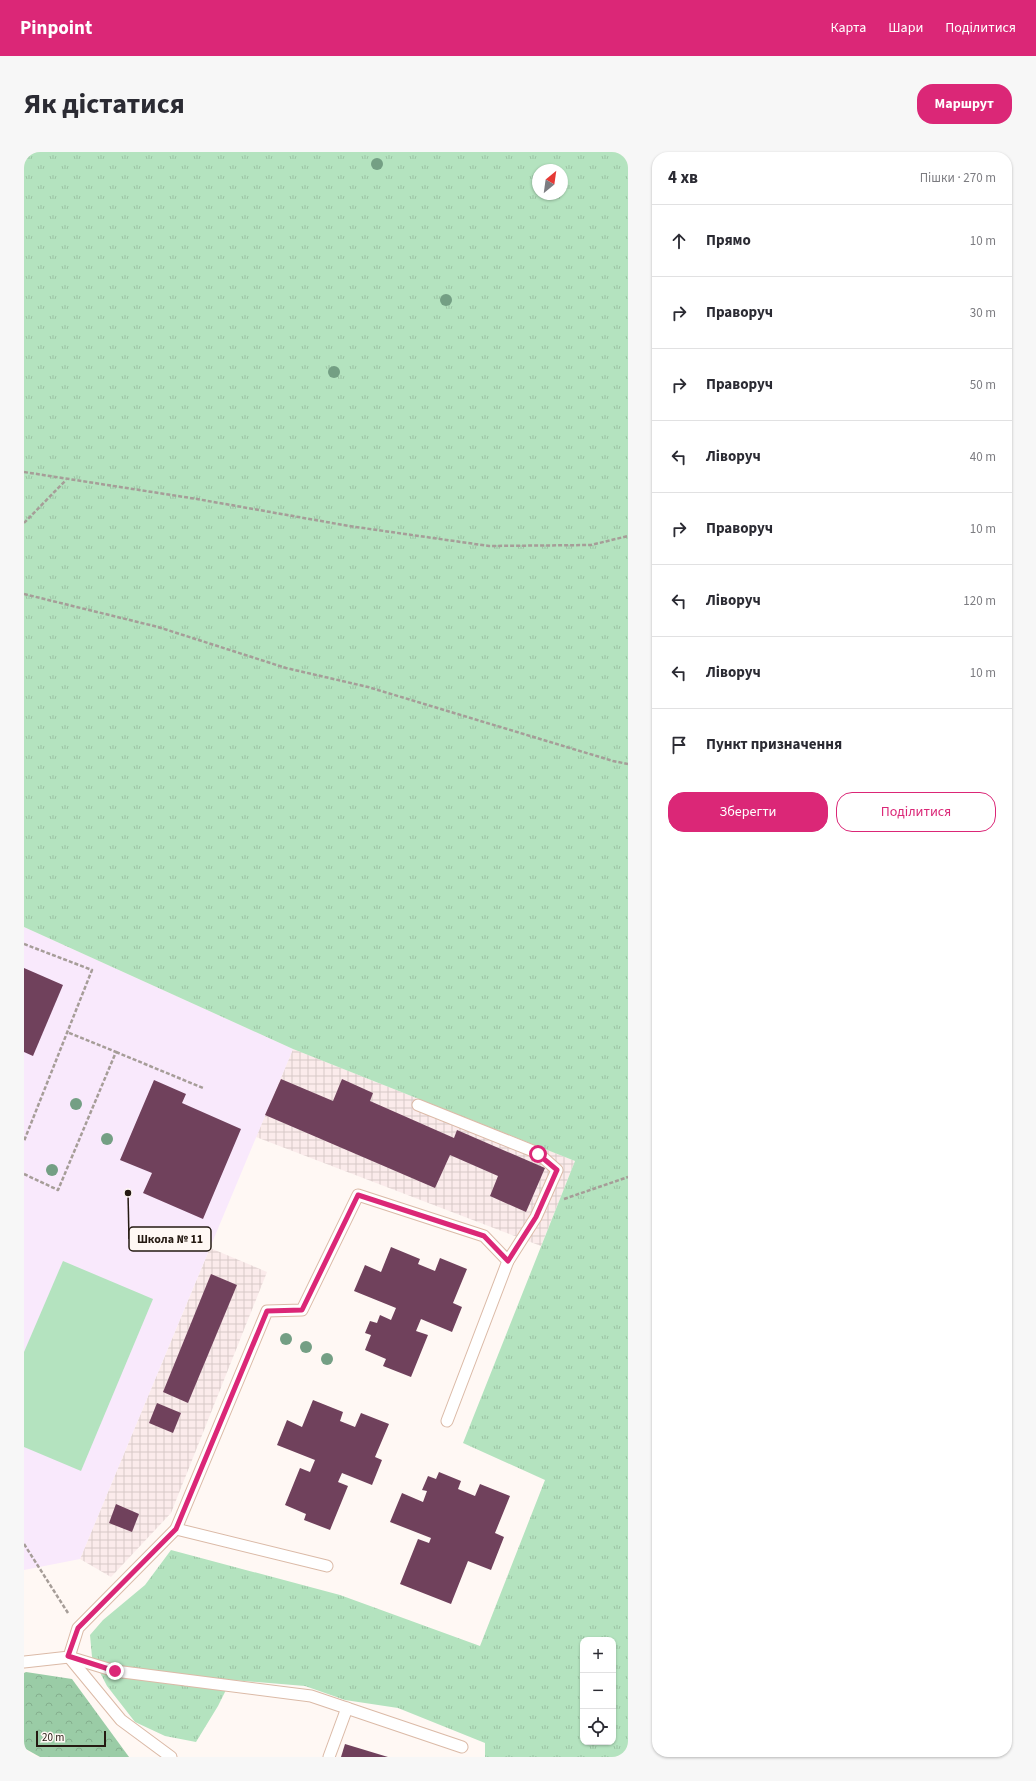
<!DOCTYPE html>
<html lang="uk">
<head>
<meta charset="utf-8">
<style>
	:root { --surface:#fff; --page:#f7f7f7; --text:#2b2b33; --muted:#7c7c81; --line:#e1e1e2; --accent:#db2777 }
	body { margin:0; font-family:"Source Sans 3",sans-serif; background:var(--page); color:var(--text) }
	.controls { position:absolute; right:12px; bottom:12px; display:grid; overflow:hidden; border-radius:8px; box-shadow:0 1px 3px #0004 }
	.controls button { width:36px; height:36px; display:grid; place-items:center; padding:0; border:0; border-bottom:1px solid var(--line); background:var(--surface); color:var(--text); font:20px sans-serif }
	.compass { position:absolute; left:508px; top:12px; width:36px; height:36px; border-radius:50%; background:var(--surface); box-shadow:0 1px 3px #0004; rotate:29deg }
	.scale { position:absolute; left:12px; bottom:10px; width:70px; box-sizing:border-box; padding-left:4px; border:2px solid #251a12; border-top:0; font-size:11px; line-height:14px; white-space:nowrap; color:#251a12; -webkit-text-stroke:3px #fff8f4; paint-order:stroke }
	.stop { position:absolute; width:12px; height:12px; margin:-9px; border:3px solid #db2777; border-radius:50%; background:#fff }
	.stop.end { background:#db2777; border-color:#fff; box-shadow:0 1px 4px #0008 }
	.list { margin:0; padding:0; list-style:none }
	h2 { display:flex; justify-content:space-between; align-items:center; height:52px; margin:0; padding:0 16px; font-size:17px }
	h2 small { font-size:13px; font-weight:400; color:var(--muted) }
	.list li { display:grid; grid-template-columns:26px 1fr auto; gap:12px; align-items:center; box-sizing:border-box; height:72px; padding:0 16px; border-top:1px solid var(--line) }
	.list b { display:block; font-size:15px; white-space:nowrap }
	.list em { font-size:13px; font-style:normal; color:var(--muted) }
	.actions { display:flex; gap:8px; padding:12px 16px }
	.actions a { flex:1; padding:9px 0; border:1px solid var(--accent); border-radius:16px; text-align:center; font-size:14px; color:var(--accent) }
	.actions .main { background:var(--accent); color:#fff }
	.icon { flex:none; width:22px; height:22px; fill:none; stroke:currentColor; stroke-width:2; stroke-linecap:round; stroke-linejoin:round }
	.map { position:relative; flex:none; width:604px; height:1605px; overflow:hidden; border-radius:16px }
	header { display:flex; align-items:center; gap:24px; box-sizing:border-box; height:56px; padding:0 20px; background:var(--accent); color:#fff }
	header strong { font-size:19px }
	nav { display:flex; gap:22px; margin-inline-start:auto; font-size:14px }
	.intro { display:flex; align-items:center; justify-content:space-between; box-sizing:border-box; height:96px; padding:0 24px }
	h1 { margin:0; font-size:28px }
	.button { padding:10px 18px; border-radius:16px; background:var(--accent); color:#fff; font-size:14px; font-weight:700 }
	main { display:flex; gap:24px; padding:0 24px }
	aside { flex:1; background:var(--surface); border-radius:16px; box-shadow:0 1px 3px #0004 }
	.map>svg:first-child { display:block }
	.industrial { fill:url(#industrial-grid) }
	.education { fill:#f9e9fc }
	.grass { fill:url(#grass-tufts); fill-rule:evenodd }
	.forest { fill:url(#forest-crowns) }
	.park { fill:#b4e3bf }
	.building { fill:#70415c }
	.lines { fill:none; stroke-linecap:round; stroke-linejoin:round }
	.service-casing { stroke:#dbbaa7; stroke-width:13 }
	.path { stroke:#a69d98; stroke-width:2.5; stroke-dasharray:4 2; stroke-linecap:butt }
	.service { stroke:#fff; stroke-width:11 }
	.tree { fill:#749f84 }
	.route { stroke:#db2777; stroke-width:5 }
	.leader { fill:none; stroke:#251a12; stroke-width:1.5 }
	.callout-dot { fill:#251a12; stroke:#fff8f4; stroke-width:1.5 }
	.callout { fill:#fff8f4; stroke:#251a12; stroke-width:1.5 }
	.callout-label { font-size:12px; text-anchor:middle; font-weight:bold; fill:#251a12 }
</style>
</head>
<body>
<header>
<strong>Pinpoint</strong>
<nav><a>Карта</a><a>Шари</a><a>Поділитися</a></nav>
</header>
<div class="intro"><h1>Як дістатися</h1><a class="button">Маршрут</a></div>
<main>
<div class="map">
<svg width="604" height="1605" viewBox="0 0 604 1605">
	<defs>
		<pattern id="industrial-grid" width="8" height="8" patternUnits="userSpaceOnUse"><rect width="8" height="8" fill="#fbebeb"/><path d="M0 4h8M4 0v8" fill="none" stroke="#d7c9c8"/></pattern>
		<pattern id="grass-tufts" width="24" height="20" patternUnits="userSpaceOnUse"><rect width="24" height="20" fill="#b4e3bf"/><path d="M3 7l-1-3M5 7V3M7 7l1-3M15 17l-1-3M17 17v-4M19 17l1-3" fill="none" stroke="#9bc2a3"/></pattern>
		<pattern id="forest-crowns" width="20" height="18" patternUnits="userSpaceOnUse"><rect width="20" height="18" fill="#9acca6"/><path d="M2 6a3 3 0 1 1 6 0M12 15a3 3 0 1 1 6 0" fill="none" stroke="#85af8e"/></pattern>
	</defs>
	<rect width="100%" height="100%" fill="#fff8f4"/>
	<g class="industrial">
		<polygon points="269,897 551,1009 517,1094 232,985"/>
		<polygon points="186,1096 243,1120 147,1361 87,1425 56,1407"/>
	</g>
	<polygon class="education" points="0,775 269,897 56,1407 0,1418"/>
	<path class="grass" d="M0,0H604V1605H461V1591L374,1556L321,1548L281,1534L207,1528L194,1554L172,1590L141,1584L111,1570L83,1534L68,1505L66,1483L79,1468L121,1433L147,1398L316,1443L456,1494L521,1328L439,1291L551,1009L269,897L0,775ZM514,18H538V42H514ZM559,1488H589V1590H559Z"/>
	<polygon class="forest" points="2,1520 48,1527 105,1605 16,1605 0,1596 0,1521"/>
	<polygon class="park" points="39,1109 129,1147 57,1319 0,1295 0,1200"/>
	<g class="building">
		<polygon points="0,816 39,833 9,904 0,900"/>
		<polygon points="257,927 309,949 318,927 349,941 346,949 430,986 433,978 521,1016 502,1060 466,1044 474,1024 426,1003 411,1036 241,963"/>
		<polygon points="130,928 162,942 158,951 217,977 179,1067 119,1041 128,1021 96,1008"/>
		<polygon points="367,1095 396,1107 394,1112 411,1119 416,1106 443,1117 429,1151 438,1155 428,1180 397,1167 392,1179 404,1183 387,1225 359,1214 362,1207 341,1198 347,1183 341,1181 346,1169 353,1171 356,1163 367,1168 372,1156 330,1139 341,1113 357,1120"/>
		<polygon points="187,1122 213,1133 164,1251 139,1240"/>
		<polygon points="289,1248 319,1260 316,1269 331,1275 337,1261 365,1272 351,1305 358,1308 348,1333 318,1321 314,1330 324,1334 306,1378 280,1368 282,1362 261,1353 276,1316 286,1320 291,1308 253,1293 263,1268 278,1275"/>
		<polygon points="133,1251 157,1261 149,1281 125,1271"/>
		<polygon points="415,1320 437,1329 434,1337 451,1344 456,1332 486,1344 471,1381 480,1385 467,1418 444,1409 427,1452 376,1432 394,1387 405,1391 407,1386 366,1370 378,1341 399,1350 403,1339 398,1338 404,1324 412,1327"/>
		<polygon points="92,1352 115,1362 108,1380 85,1371"/>
		<polygon points="321,1592 364,1605 317,1605"/>
	</g>
	<g class="lines">
		<g class="service-casing">
			<g id="service">
				<polyline points="394,953 514,1001 533,1018 512,1065 484,1109"/>
				<polyline points="152,1377 303,1414"/>
				<polyline points="45,1505 91,1519 287,1544 438,1595"/>
				<polyline points="45,1505 97,1568 147,1605"/>
				<polyline points="0,1510 45,1505 54,1476 152,1377 243,1159 278,1158 334,1043 460,1084 484,1109 423,1269"/>
				<polyline points="305,1605 323,1556"/>
			</g>
		</g>
		<g class="path">
			<polyline points="0,320 173,347 325,374 465,394 567,393 604,384"/>
			<polyline points="0,371 42,328"/>
			<polyline points="0,442 134,475 262,516 344,535 589,609 604,612"/>
			<polyline points="0,792 68,818 0,989"/>
			<polyline points="92,900 179,936"/>
			<polyline points="0,1022 34,1038 92,900 43,880"/>
			<polyline points="540,1047 604,1025"/>
			<polyline points="0,1392 44,1461"/>
		</g>
		<use href="#service" class="service"/>
	</g>
	<g class="tree">
		<circle cx="353" cy="12" r="6"/>
		<circle cx="422" cy="148" r="6"/>
		<circle cx="310" cy="220" r="6"/>
		<circle cx="52" cy="952" r="6"/>
		<circle cx="83" cy="987" r="6"/>
		<circle cx="28" cy="1018" r="6"/>
		<circle cx="262" cy="1187" r="6"/>
		<circle cx="282" cy="1195" r="6"/>
		<circle cx="303" cy="1207" r="6"/>
	</g>
	<g class="lines">
		<polyline class="route" points="91,1519 44,1504 54,1476 152,1377 243,1159 278,1158 334,1043 460,1084 484,1109 512,1065 533,1018 514,1002"/>
	</g>
	<path class="leader" d="M104 1041L105 1087"/>
	<circle class="callout-dot" cx="104" cy="1041" r="4"/>
	<rect class="callout" x="105" y="1075" width="82" height="24" rx="4"/>
	<g class="callout-label">
		<text x="146" y="1091">Школа № 11</text>
	</g>
</svg>
<div class="controls">
<button>+</button>
<button>−</button>
<button><svg class="icon" aria-label="locate" viewBox="0 0 24 24"><circle cx="12" cy="12" r="6"/><path d="M12 2v4M12 18v4M2 12h4M18 12h4"/></svg></button>
</div>
<svg class="compass" viewBox="-18 -18 36 36"><path d="M0-13l5 13h-10z" fill="#e53935"/><path d="M0 13l5-13h-10z" fill="#7c7c81"/></svg>
<div class="scale">20 m</div>
<div class="stop" style="left:514px;top:1002px"></div>
<div class="stop end" style="left:91px;top:1519px"></div>
</div>
<aside>
<h2>4 хв<small>Пішки · 270 m</small></h2>
<ul class="list">
<li><svg class="icon" aria-label="ahead" viewBox="0 0 24 24"><path d="M12 20V5M6 11l6-6 6 6"/></svg><div><b>Прямо</b></div><em>10 m</em></li>
<li><svg class="icon" aria-label="right" viewBox="0 0 24 24"><path d="M7 20v-9h11M14 6l5 5-5 5"/></svg><div><b>Праворуч</b></div><em>30 m</em></li>
<li><svg class="icon" aria-label="right" viewBox="0 0 24 24"><path d="M7 20v-9h11M14 6l5 5-5 5"/></svg><div><b>Праворуч</b></div><em>50 m</em></li>
<li><svg class="icon" aria-label="left" viewBox="0 0 24 24"><path d="M17 20v-9H6M10 6l-5 5 5 5"/></svg><div><b>Ліворуч</b></div><em>40 m</em></li>
<li><svg class="icon" aria-label="right" viewBox="0 0 24 24"><path d="M7 20v-9h11M14 6l5 5-5 5"/></svg><div><b>Праворуч</b></div><em>10 m</em></li>
<li><svg class="icon" aria-label="left" viewBox="0 0 24 24"><path d="M17 20v-9H6M10 6l-5 5 5 5"/></svg><div><b>Ліворуч</b></div><em>120 m</em></li>
<li><svg class="icon" aria-label="left" viewBox="0 0 24 24"><path d="M17 20v-9H6M10 6l-5 5 5 5"/></svg><div><b>Ліворуч</b></div><em>10 m</em></li>
<li><svg class="icon" aria-label="arrive" viewBox="0 0 24 24"><path d="M6 21V4h12l-3 4 3 4H6"/></svg><div><b>Пункт призначення</b></div></li>
</ul>
<div class="actions"><a class="main">Зберегти</a><a>Поділитися</a></div>
</aside>
</main>
</body>
</html>
